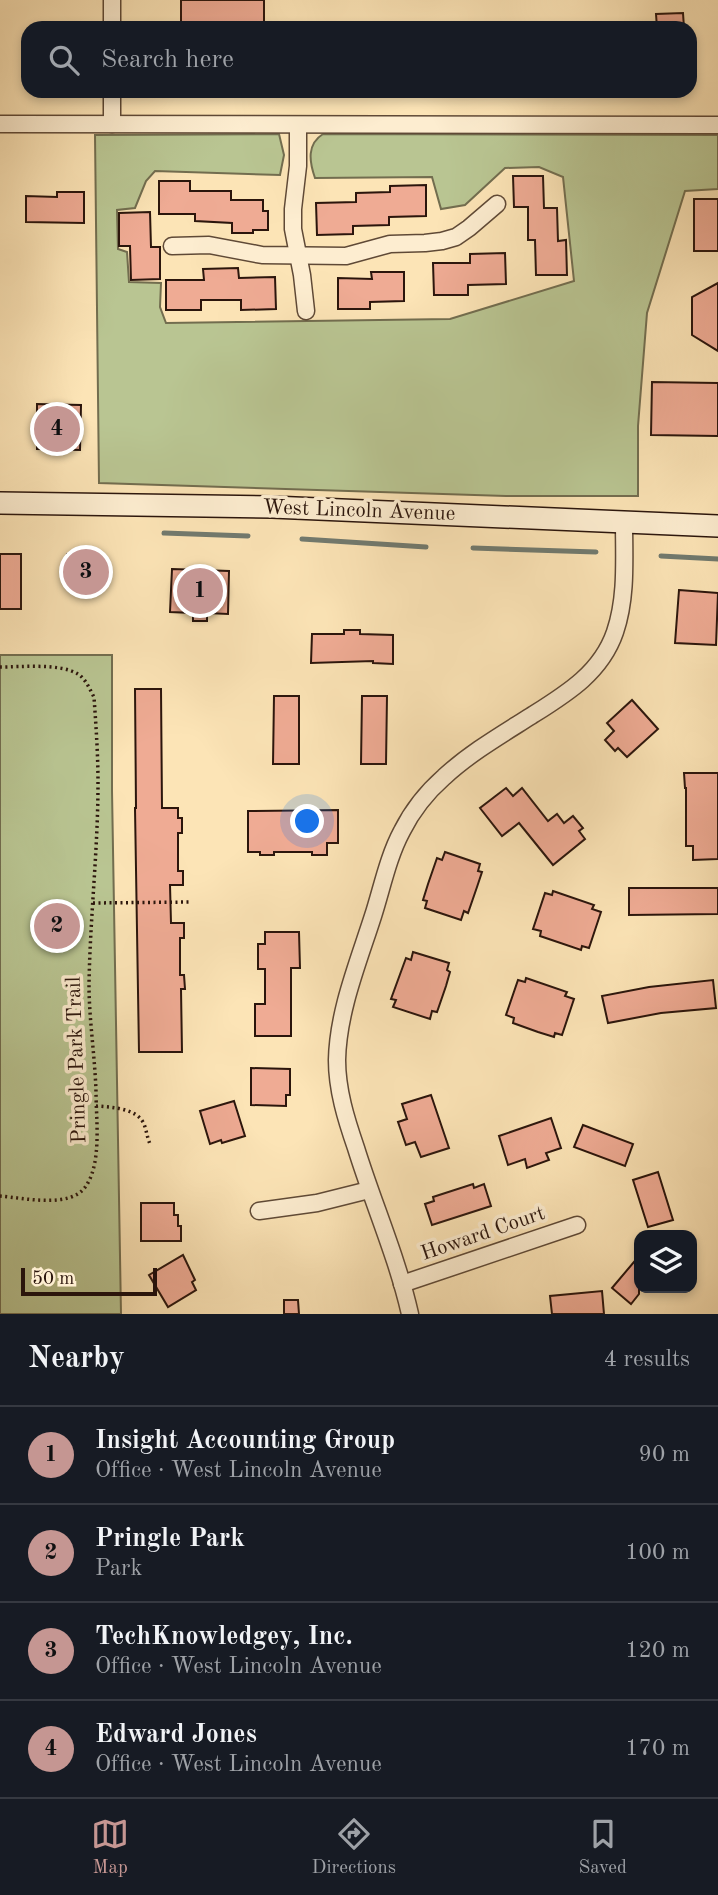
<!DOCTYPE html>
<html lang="en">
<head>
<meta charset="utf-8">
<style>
	:root { --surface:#171b24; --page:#20242c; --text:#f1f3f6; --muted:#9ea1a6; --line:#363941; --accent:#c59692 }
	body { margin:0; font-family:"Old Standard TT",serif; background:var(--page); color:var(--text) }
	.controls { position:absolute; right:21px; bottom:21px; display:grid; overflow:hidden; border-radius:14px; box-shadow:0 4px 10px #0003 }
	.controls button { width:63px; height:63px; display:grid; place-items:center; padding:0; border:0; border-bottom:2px solid var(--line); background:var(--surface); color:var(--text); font:35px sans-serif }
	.scale { position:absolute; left:21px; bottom:18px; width:136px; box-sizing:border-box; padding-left:7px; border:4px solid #2b150c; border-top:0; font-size:19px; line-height:24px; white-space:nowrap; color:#2b150c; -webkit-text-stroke:5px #fdedd0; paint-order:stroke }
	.you { position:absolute; left:308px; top:822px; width:24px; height:24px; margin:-18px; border:5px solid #fff; border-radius:50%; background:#1a73e8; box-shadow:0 0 0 10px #1a73e833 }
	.badge { display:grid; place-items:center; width:46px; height:46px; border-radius:50%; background:var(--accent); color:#111; font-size:23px; font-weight:700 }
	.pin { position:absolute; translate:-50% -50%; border:4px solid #fff; box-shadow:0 2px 7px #0006 }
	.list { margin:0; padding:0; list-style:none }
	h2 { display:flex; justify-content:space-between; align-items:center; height:91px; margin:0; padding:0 28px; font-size:30px }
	h2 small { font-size:23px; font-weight:400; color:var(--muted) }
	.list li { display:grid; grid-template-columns:46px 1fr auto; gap:21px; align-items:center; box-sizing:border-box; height:98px; padding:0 28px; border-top:2px solid var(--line) }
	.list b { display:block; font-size:26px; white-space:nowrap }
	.list p { margin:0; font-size:23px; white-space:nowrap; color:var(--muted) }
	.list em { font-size:23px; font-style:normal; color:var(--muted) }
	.icon { flex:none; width:38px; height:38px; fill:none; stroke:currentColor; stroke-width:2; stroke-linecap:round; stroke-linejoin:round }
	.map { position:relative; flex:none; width:718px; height:1314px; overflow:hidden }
	.search { position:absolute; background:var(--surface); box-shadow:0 4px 10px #0003; left:21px; right:21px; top:21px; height:77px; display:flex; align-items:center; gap:18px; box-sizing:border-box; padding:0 24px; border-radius:21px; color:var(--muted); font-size:26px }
	.sheet { height:483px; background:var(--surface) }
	nav { display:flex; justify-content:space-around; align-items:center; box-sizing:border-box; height:98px; border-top:2px solid var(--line); background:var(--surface); font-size:19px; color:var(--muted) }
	nav a { display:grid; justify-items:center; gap:4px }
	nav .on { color:var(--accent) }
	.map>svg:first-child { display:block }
	.green { fill:#b9c592; stroke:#726d4f; stroke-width:2 }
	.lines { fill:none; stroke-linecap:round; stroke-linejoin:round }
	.stream { stroke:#717a6f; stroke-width:5 }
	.building { fill:#efab94; stroke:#2b150c; stroke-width:2 }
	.street-casing { stroke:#5f4936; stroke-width:19 }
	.secondary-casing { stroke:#2b150c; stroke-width:24 }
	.path { stroke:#2b150c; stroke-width:3.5; stroke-dasharray:2 3.5; stroke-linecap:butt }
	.street { stroke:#fdedd0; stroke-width:16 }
	.secondary { stroke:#fdedd0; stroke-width:21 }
	.labels { text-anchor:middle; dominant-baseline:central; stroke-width:7; stroke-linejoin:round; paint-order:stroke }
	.street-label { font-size:21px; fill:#2b150c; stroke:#fdedd0 }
</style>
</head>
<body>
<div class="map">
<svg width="718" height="1314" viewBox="0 0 718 1314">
	<rect width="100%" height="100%" fill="#fce4b6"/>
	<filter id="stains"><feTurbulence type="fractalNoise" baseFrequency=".00286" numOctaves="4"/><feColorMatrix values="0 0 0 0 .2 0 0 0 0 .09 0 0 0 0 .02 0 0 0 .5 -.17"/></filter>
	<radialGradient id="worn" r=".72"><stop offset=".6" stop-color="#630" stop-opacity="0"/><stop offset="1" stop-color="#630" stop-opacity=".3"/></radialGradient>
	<g class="green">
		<path d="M279,134L284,155L280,175L155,171L146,181L135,208L117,210L118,249L127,252L129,282L161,283L160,307L166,323L450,319L574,281L563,177L539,167L505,168L465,205L441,209L432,177L315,178C309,161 307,144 323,134L718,135V189L685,191L647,313L638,426V496H506L99,483L95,135Z"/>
		<polygon points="0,655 112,655 112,791 121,1314 0,1314"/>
	</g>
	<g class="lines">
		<g class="stream">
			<polyline points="164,533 248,536"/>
			<polyline points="302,539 426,547"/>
			<polyline points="473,548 596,552"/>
			<polyline points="661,556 718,559"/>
		</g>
	</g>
	<g class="building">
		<polygon points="181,0 264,0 264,26 181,28"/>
		<polygon points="683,13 684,28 657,28 656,14"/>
		<polygon points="513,176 543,176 544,208 557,208 558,241 566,240 567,275 536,275 535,240 528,240 528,207 514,207"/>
		<polygon points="159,181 190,181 190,191 231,191 231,200 263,200 263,211 268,211 268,230 253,230 253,233 232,233 232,223 195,221 195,214 159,214"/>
		<polygon points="426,185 426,216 389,217 389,225 353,226 353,234 317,235 316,203 356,202 356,193 390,192 390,186"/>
		<polygon points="57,192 84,192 84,223 26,222 26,196 57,197"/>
		<rect x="694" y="199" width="24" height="52"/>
		<polygon points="150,212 151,247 160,247 160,279 131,280 130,246 119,246 119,213"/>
		<polygon points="505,253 506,284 468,285 468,295 434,295 433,263 470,263 470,254"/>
		<polygon points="238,268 239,278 275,277 276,309 241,310 241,300 201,300 201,310 166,310 166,280 204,280 203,269"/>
		<polygon points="371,272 404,272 404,301 370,302 370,309 338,309 338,278 372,279"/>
		<polygon points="718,283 718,351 692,335 692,297"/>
		<polygon points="652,382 718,383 718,436 651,435"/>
		<polygon points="37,404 81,405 80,450 37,449"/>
		<rect x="0" y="554" width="21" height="55"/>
		<rect x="67" y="554" width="37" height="33"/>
		<polygon points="172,569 229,571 228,614 207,613 207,621 193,621 193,613 170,612"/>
		<polygon points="679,590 718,593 716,645 675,643"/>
		<polygon points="344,630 360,630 360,634 393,635 393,664 373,663 373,661 311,663 312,634 344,634"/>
		<polygon points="135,689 161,689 162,808 178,808 178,818 182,818 182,833 178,833 178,871 183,871 183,885 170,885 171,923 184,923 184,938 180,938 180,975 184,975 185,989 181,989 182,1052 139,1052 135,808 136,808"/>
		<polygon points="274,696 299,696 299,764 273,764"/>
		<polygon points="362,696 387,696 386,764 361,764"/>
		<polygon points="632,700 658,729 627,757 618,748 615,751 605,740 614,731 607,723"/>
		<polygon points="684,773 718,773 718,859 693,860 693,846 686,846 686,788 685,788"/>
		<polygon points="506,788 513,796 522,788 548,821 557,814 564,823 573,816 583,828 579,831 585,839 553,865 519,823 502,836 480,808"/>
		<polygon points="338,810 338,843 327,843 327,855 312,855 312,852 274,852 274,855 260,855 260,852 248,852 248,811"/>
		<polygon points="445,852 480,864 478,871 482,872 477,887 468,913 464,911 461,920 425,908 427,901 423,900 428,884 437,858 442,860"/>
		<polygon points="629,888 718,888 718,914 629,915"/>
		<polygon points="553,891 594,905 592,909 601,912 589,948 582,946 581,950 540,936 541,931 533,929 545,893 552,895"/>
		<polygon points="265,932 299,932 300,968 291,968 291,1036 255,1036 255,1004 265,1004 265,969 258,969 258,944 265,944"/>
		<polygon points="413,952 449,963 447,970 450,972 446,986 437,1012 432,1011 430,1019 393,1007 396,1000 391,999 406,958 411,960"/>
		<polygon points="526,978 567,992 565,996 574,999 562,1035 555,1033 554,1037 538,1032 513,1023 514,1018 506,1015 518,980 525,982"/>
		<polygon points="713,980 716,1008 661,1013 608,1023 602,996 649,987"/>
		<polygon points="251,1068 290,1069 290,1095 286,1095 286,1106 251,1105"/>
		<polygon points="431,1095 449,1148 421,1157 415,1142 406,1145 398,1122 407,1119 402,1104"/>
		<polygon points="234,1101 245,1136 222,1143 221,1140 210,1144 200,1111"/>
		<polygon points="551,1118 561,1148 546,1153 549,1160 527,1168 525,1159 508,1165 499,1136"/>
		<polygon points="583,1125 633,1144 625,1166 574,1147"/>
		<polygon points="658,1172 673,1220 648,1227 633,1180"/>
		<polygon points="473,1184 474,1188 484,1184 491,1206 432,1225 425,1204 434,1201 433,1197"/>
		<polygon points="141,1203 174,1203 174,1215 178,1215 178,1226 181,1226 181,1241 141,1241"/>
		<polygon points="183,1255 195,1280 192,1282 196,1290 168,1307 149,1275"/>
		<polygon points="639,1256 639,1294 631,1304 612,1288"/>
		<polygon points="602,1291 604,1314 552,1314 550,1296"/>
		<polygon points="284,1300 298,1300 299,1314 284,1314"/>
	</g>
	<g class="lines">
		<g class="street-casing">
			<g id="street">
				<polyline points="112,28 112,0"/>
				<polyline points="0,124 718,125"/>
				<polyline points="112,124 112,91"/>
				<polyline points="298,125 298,166 293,209 293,229 302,275 306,311"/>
				<polyline points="172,246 209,245 262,255 346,256 390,244 425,243 442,241 456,237 469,228 497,204"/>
				<polyline points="259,1211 317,1203 369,1190"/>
				<polyline points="402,1284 577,1225"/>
				<path d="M410,1314C397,1257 373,1203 356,1148C346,1119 337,1090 337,1060C338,1011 358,963 373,916C382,888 388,857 402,831C412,811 427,792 444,777C470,753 501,735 531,716C566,694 601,673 615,632C627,597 624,558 624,521"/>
			</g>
		</g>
		<g class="secondary-casing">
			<polyline id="secondary" points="0,503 272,507 718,526"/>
		</g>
		<g class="path">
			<path d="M0,667C21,667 60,663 78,674C86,679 90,690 94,697C96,726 98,754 98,783C98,850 90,918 89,985C89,1019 95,1057 96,1092C96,1119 102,1162 86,1186C71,1209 24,1198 0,1196"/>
			<polyline points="93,903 191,902"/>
			<path d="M96,1106C111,1107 137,1108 144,1124C147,1132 147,1138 151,1146"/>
		</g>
		<use href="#street" class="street"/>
		<use href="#secondary" class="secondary"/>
	</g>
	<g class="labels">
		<g class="street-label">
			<text transform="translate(359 511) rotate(2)">West Lincoln Avenue</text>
			<text transform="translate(77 1060) rotate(-92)">Pringle Park Trail</text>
			<text transform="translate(483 1234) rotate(-19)">Howard Court</text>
		</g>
	</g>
	<rect width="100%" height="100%" filter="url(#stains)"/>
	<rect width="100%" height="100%" fill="url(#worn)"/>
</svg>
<div class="controls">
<button><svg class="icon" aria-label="layers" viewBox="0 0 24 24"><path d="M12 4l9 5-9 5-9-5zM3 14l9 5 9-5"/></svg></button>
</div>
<div class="scale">50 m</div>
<div class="you"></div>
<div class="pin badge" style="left:200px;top:591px">1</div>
<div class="pin badge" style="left:57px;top:926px">2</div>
<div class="pin badge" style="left:86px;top:572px">3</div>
<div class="pin badge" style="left:57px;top:429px">4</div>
<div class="search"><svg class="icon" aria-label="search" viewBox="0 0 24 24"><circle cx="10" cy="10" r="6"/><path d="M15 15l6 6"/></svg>Search here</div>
</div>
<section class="sheet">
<h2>Nearby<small>4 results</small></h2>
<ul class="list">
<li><span class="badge">1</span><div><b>Insight Accounting Group</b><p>Office · West Lincoln Avenue</p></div><em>90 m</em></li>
<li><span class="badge">2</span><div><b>Pringle Park</b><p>Park</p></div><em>100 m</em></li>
<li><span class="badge">3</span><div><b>TechKnowledgey, Inc.</b><p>Office · West Lincoln Avenue</p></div><em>120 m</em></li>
<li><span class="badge">4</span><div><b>Edward Jones</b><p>Office · West Lincoln Avenue</p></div><em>170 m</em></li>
</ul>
</section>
<nav>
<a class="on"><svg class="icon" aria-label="map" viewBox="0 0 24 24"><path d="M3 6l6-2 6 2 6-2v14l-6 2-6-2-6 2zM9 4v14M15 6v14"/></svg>Map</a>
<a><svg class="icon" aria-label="directions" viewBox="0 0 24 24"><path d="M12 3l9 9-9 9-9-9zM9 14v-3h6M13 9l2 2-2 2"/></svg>Directions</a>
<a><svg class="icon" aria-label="saved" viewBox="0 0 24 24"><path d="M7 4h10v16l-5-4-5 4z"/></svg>Saved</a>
</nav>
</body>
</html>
